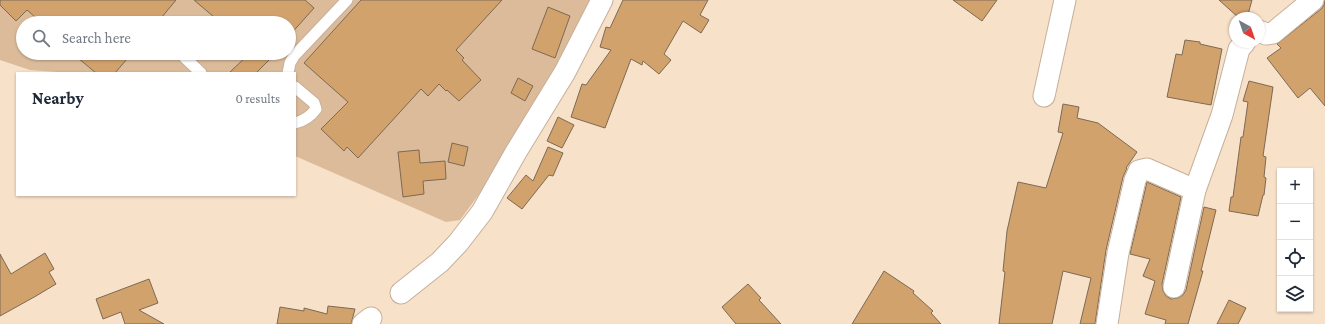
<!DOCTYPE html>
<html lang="en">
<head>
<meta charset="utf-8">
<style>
	:root { --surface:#fff; --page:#f6f6f7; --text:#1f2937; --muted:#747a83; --line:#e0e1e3 }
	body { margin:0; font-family:"Crimson Pro",serif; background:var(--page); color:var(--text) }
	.controls { position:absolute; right:12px; bottom:12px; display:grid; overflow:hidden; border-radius:0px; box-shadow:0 1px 3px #0004 }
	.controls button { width:36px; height:36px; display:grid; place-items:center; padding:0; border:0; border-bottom:1px solid var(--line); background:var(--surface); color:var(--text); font:20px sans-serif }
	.compass { position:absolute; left:1229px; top:12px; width:36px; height:36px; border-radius:50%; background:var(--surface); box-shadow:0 1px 3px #0004; rotate:140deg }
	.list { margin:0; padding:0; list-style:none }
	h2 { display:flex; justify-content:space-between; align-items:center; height:52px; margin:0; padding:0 16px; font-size:17px }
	h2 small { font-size:13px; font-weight:400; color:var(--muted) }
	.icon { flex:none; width:22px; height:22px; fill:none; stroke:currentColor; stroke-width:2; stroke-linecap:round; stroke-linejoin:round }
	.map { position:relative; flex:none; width:1325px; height:324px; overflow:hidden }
	.search { position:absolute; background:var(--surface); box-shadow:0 1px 3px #0004; left:16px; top:16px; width:280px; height:44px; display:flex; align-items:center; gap:10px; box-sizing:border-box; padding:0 14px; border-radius:22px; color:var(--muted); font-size:15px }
	.panel { position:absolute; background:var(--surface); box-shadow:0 1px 3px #0004; left:16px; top:72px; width:280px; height:124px; border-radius:0px }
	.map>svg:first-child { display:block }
	.green { fill:#dbbb9a; fill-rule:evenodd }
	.building { fill:#d2a26d; stroke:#7d6954 }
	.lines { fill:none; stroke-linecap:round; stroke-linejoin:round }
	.service-casing { stroke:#c6b09a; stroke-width:13 }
	.minor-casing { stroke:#c6b09a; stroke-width:23 }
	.service { stroke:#fff; stroke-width:11 }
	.minor { stroke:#fff; stroke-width:21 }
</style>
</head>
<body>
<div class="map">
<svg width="1325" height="324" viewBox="0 0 1325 324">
	<rect width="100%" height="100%" fill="#f8e1c9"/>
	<path class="green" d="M0,0H600L488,182L460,220L446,222L295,156V73H71L30,70L0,60ZM23,23H289V53H23Z"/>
	<g class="building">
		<polygon points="0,0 176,0 157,23 42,23 27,10 16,21 0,5"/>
		<polygon points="194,0 305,0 314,8 289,36 289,23 221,23"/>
		<polygon points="361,0 502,0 456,50 464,58 462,60 481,80 459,101 447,90 446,91 439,84 428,96 421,89 358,158 347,147 344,151 321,129 348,102 304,63"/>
		<polygon points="623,0 708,0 700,15 709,20 701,33 683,21 664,54 671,60 659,74 643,61 642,65 631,59 605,128 571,117 582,84 586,85 611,50 600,47 606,27 610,28"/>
		<polygon points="953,0 997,0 982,21"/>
		<polygon points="1219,0 1252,0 1247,18 1239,18"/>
		<polygon points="1325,0 1325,106 1310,88 1298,98 1267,58 1281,48 1277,44 1321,9 1324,5"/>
		<polygon points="548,7 570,16 555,58 532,49"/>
		<polygon points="1185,40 1200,42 1200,44 1222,49 1211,105 1167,97 1176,54 1182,55"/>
		<polygon points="72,53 132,53 115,73 96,73"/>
		<polygon points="250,53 276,53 256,73 229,73"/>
		<polygon points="518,78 533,86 525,101 511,93"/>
		<polygon points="1249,81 1273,87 1263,156 1266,157 1264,177 1266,178 1264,195 1263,195 1258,216 1229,211 1231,197 1233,197 1241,137 1243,137 1248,102 1243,101"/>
		<polygon points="1063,104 1079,107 1077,118 1098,123 1137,152 1126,168 1127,168 1123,177 1106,250 1095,324 1080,324 1091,278 1063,271 1052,324 999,324 1005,272 1003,271 1007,231 1018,182 1046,188 1063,133 1058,132"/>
		<polygon points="558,117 574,125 562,148 547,141"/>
		<polygon points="452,143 468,147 464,166 448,162"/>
		<polygon points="548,147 563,153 553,176 549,175 522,209 507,198 526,175 533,181"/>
		<polygon points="419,150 420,163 445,161 446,179 423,181 424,194 403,197 398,152"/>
		<polygon points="1147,182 1181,197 1162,284 1163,291 1166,296 1171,299 1178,298 1183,295 1186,290 1204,207 1216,210 1201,271 1203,271 1188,324 1165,324 1166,320 1145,314 1155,281 1143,276 1150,259 1130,254"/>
		<polygon points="45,253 54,269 49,272 56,284 36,296 0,316 0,254 11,274"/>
		<polygon points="884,271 914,291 913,293 933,311 931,313 941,324 852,324"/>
		<polygon points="149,279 158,303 139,310 164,324 125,324 121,312 103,319 96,299"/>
		<polygon points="748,284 761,298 759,300 781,324 736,324 722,307"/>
		<polygon points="1229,300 1246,308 1238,324 1217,324"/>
		<polygon points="328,306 355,309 351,324 277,324 280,307 304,311 304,308 327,314"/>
	</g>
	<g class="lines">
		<g class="service-casing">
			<g id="service">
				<polyline points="180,53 201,73"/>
				<polyline points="288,73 290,63 294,56 347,0"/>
				<path d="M295,87L314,103L316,109C311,116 303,121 295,123"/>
			</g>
		</g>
		<g class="minor-casing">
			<g id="minor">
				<polyline points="1259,31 1266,34 1273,33 1313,0"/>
				<polyline points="1044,96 1065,0"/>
				<polyline points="1174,287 1195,190 1222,115 1239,49 1245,42"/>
				<polyline points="401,293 440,262 458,243 482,212 516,152 565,72 602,0"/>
				<polyline points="363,324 371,318"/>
				<polyline points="1107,324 1118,253 1135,180 1139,171 1147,169 1195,190"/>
			</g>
		</g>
		<use href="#service" class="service"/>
		<use href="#minor" class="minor"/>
	</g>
</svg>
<div class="controls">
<button>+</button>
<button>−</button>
<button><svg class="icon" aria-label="locate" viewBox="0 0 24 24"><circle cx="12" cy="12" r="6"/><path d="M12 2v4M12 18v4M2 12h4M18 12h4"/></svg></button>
<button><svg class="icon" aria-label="layers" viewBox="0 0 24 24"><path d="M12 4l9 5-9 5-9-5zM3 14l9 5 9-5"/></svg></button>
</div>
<svg class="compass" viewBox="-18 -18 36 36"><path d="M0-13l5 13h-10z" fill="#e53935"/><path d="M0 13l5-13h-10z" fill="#747a83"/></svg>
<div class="search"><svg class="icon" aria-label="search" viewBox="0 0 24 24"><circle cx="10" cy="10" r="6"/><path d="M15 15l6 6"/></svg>Search here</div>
<section class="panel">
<h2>Nearby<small>0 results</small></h2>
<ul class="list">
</ul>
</section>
</div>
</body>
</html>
